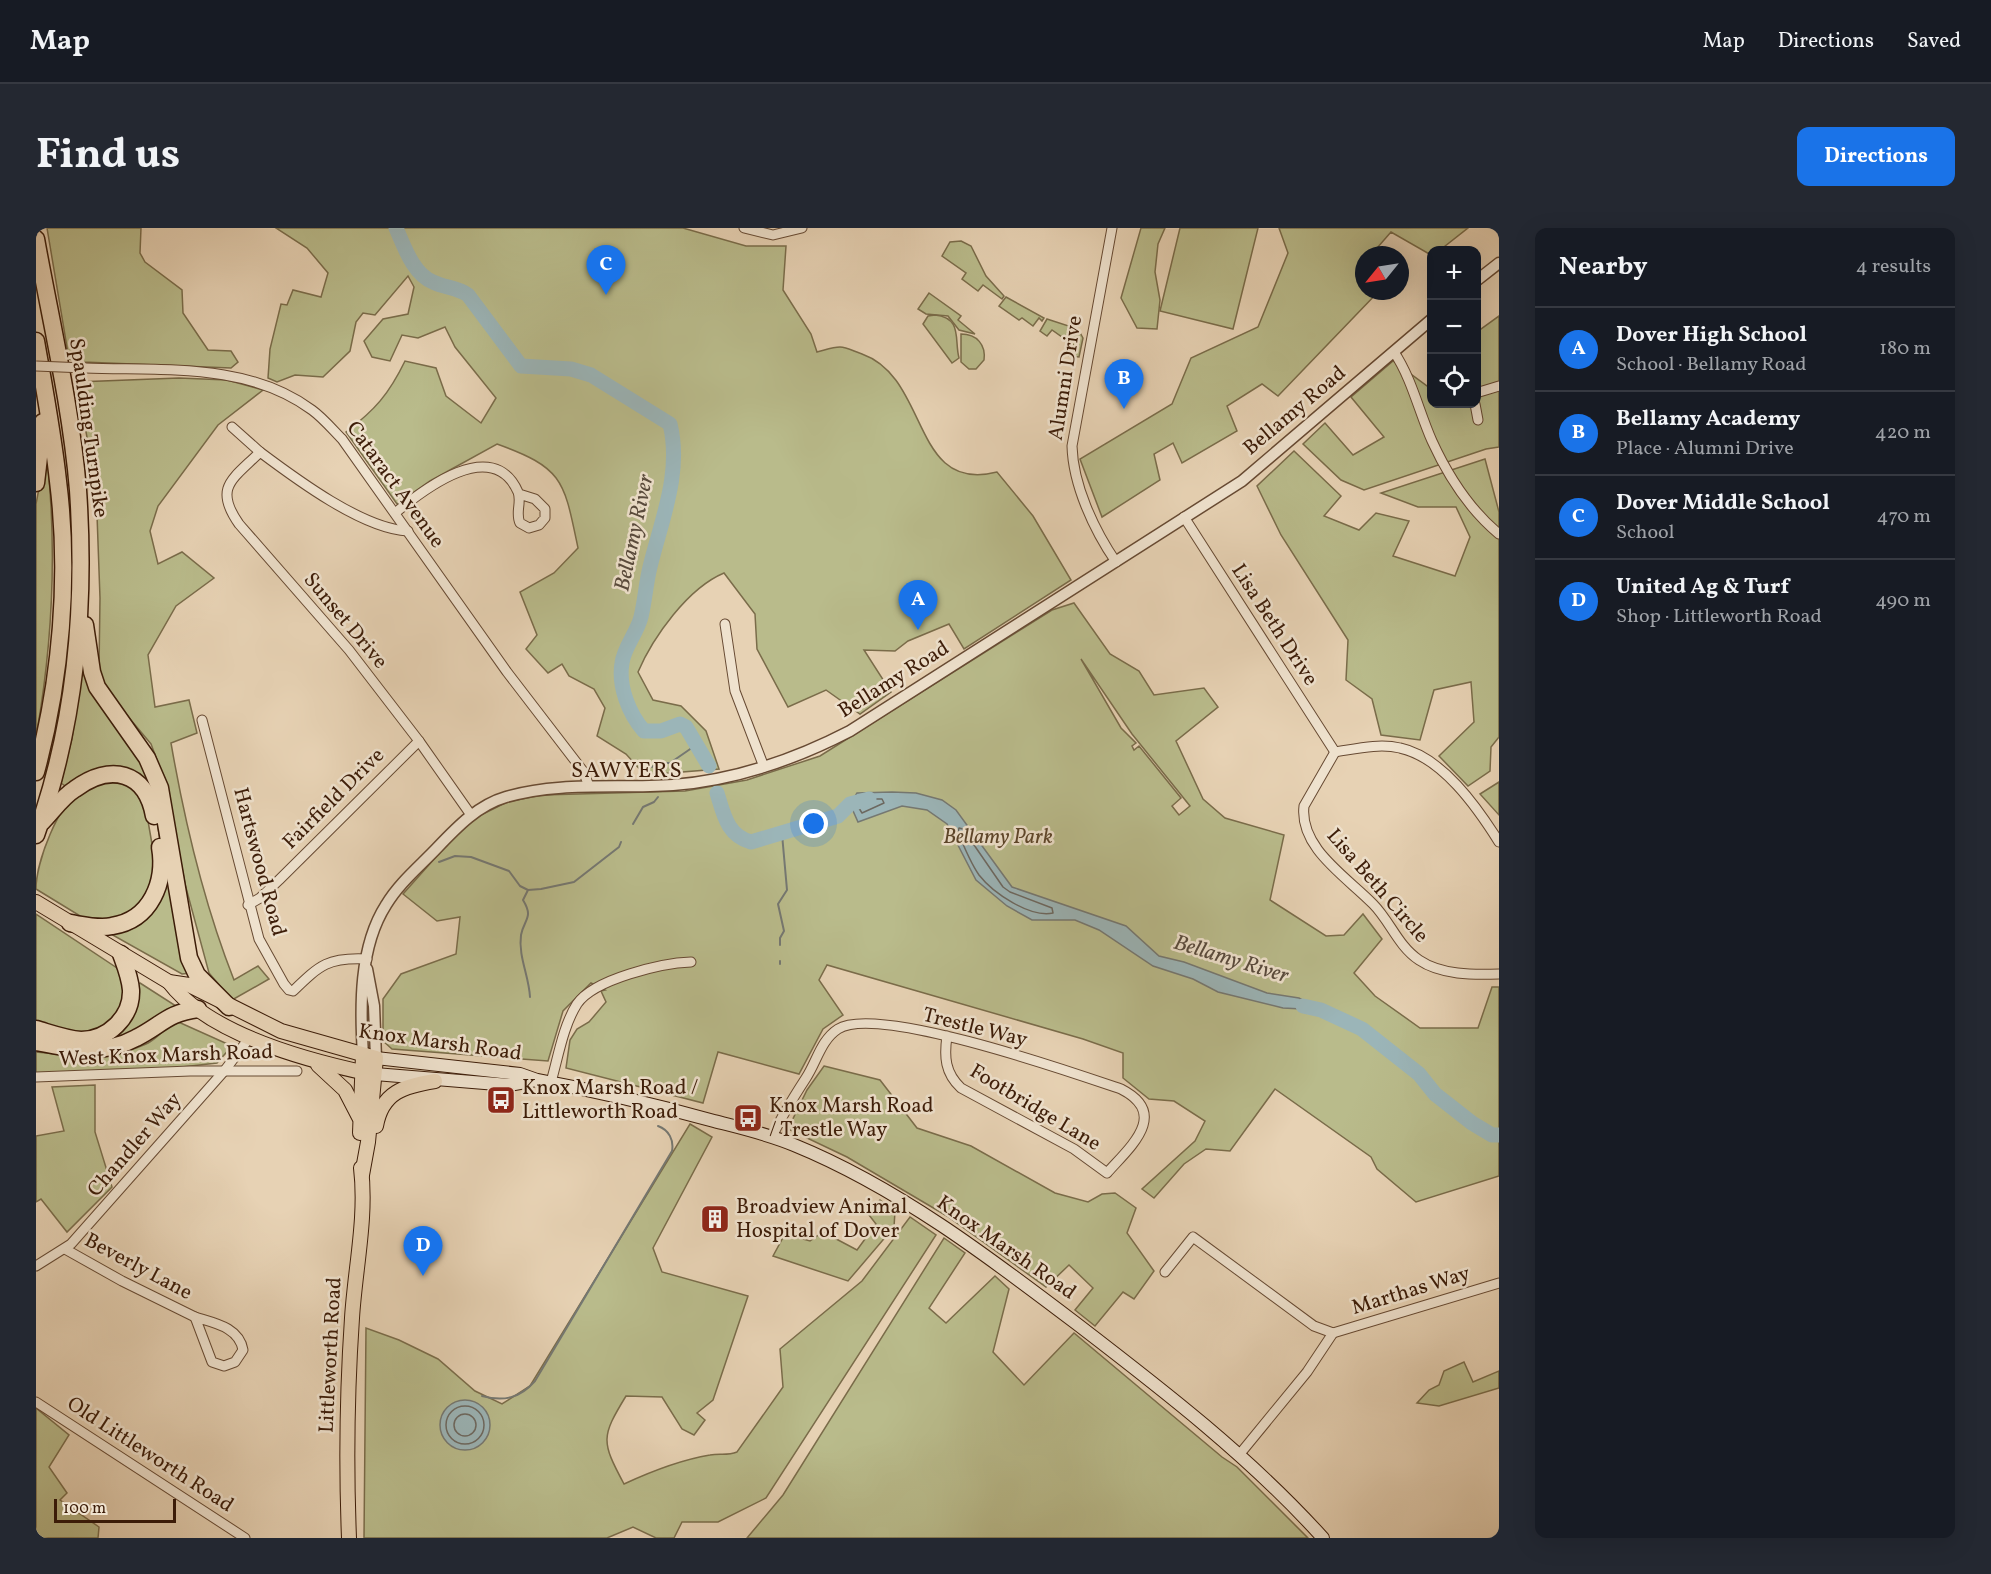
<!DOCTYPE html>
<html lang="en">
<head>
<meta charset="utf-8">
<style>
	:root { --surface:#171b24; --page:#242831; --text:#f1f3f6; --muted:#9ea1a6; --line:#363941; --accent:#1a73e8 }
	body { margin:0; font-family:Vollkorn,serif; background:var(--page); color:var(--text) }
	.controls { position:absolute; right:18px; top:18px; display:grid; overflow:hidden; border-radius:12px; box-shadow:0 6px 24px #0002 }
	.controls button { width:54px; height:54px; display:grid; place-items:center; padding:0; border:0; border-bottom:2px solid var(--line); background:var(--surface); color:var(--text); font:30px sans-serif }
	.compass { position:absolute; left:1319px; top:18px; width:54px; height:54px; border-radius:50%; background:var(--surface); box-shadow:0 6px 24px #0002; rotate:240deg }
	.scale { position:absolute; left:18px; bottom:15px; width:122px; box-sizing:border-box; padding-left:6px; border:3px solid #3c1c08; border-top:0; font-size:16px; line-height:21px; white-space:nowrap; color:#3c1c08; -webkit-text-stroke:4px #efe2ce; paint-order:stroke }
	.you { position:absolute; left:778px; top:596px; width:21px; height:21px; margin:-15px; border:4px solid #fff; border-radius:50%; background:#1a73e8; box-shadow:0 0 0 9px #1a73e833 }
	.badge { display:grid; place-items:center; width:39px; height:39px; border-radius:50%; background:var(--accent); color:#fff; font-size:20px; font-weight:700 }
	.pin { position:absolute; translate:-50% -50px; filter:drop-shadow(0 2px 3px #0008) }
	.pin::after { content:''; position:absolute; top:32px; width:21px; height:18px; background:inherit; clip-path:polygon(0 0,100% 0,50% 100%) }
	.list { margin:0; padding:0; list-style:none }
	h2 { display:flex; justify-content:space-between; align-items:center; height:78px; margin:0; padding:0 24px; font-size:26px }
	h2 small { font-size:20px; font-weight:400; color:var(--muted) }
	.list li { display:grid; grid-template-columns:39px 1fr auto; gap:18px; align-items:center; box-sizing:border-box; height:84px; padding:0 24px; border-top:2px solid var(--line) }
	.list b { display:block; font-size:22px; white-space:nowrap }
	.list p { margin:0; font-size:20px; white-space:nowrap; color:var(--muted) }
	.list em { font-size:20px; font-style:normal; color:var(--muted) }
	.icon { flex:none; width:33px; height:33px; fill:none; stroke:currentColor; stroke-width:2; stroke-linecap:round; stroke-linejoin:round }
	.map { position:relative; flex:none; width:1463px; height:1310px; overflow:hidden; border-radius:12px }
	header { display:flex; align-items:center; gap:36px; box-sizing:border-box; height:84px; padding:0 30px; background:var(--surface); border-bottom:2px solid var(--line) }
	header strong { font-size:28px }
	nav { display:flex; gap:33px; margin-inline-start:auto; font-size:21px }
	.intro { display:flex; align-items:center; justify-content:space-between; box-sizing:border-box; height:144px; padding:0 36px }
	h1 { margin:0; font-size:42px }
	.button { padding:15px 27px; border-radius:12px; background:var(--accent); color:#fff; font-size:21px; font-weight:700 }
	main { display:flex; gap:36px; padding:0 36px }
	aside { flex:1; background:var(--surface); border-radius:12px; box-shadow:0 6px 24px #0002 }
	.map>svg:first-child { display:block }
	.green { fill:#b9bb8b; stroke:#7a6c4a; stroke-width:1.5; fill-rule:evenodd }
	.water { fill:#9bb5b8; stroke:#757872; stroke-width:1.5 }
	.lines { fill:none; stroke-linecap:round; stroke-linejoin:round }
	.shore { stroke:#6c6860; stroke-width:1.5 }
	.stream { stroke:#757872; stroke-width:2 }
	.river { stroke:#9bb5b8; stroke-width:15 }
	.minor-casing { stroke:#674a33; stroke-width:11 }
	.tertiary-casing { stroke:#674a33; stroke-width:13 }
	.secondary-casing { stroke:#3c1c08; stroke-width:14 }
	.primary-casing { stroke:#3c1c08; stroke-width:16 }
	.motorway-casing { stroke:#3c1c08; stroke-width:19 }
	.minor { stroke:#efe2ce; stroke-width:9 }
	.tertiary { stroke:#efe2ce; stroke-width:10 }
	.secondary { stroke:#efe2ce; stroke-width:12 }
	.primary { stroke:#e7d2b4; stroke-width:14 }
	.motorway { stroke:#e7d2b4; stroke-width:16 }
	.minor-bridge-casing { stroke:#674a33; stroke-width:11; stroke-linecap:butt }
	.minor-bridge { stroke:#efe2ce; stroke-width:9 }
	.labels { text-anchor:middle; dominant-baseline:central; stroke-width:5; stroke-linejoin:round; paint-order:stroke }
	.street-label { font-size:21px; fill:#3c1c08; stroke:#efe2ce }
	.park-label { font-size:21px; font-style:italic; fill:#5b4429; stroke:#efe2ce }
	.poi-label { font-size:21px; fill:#3c1c08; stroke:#efe2ce; text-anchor:start }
	.water-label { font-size:22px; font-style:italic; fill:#584a3d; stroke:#efe2ce }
	.neighbourhood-label { font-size:22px; letter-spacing:1.5px; fill:#3c1c08; stroke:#efe2ce }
</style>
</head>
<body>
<header>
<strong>Map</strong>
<nav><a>Map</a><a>Directions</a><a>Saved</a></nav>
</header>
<div class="intro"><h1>Find us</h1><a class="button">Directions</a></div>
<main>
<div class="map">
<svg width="1463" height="1310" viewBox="0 0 1463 1310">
	<rect width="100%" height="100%" fill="#e7d2b4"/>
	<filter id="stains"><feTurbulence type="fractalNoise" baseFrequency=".00333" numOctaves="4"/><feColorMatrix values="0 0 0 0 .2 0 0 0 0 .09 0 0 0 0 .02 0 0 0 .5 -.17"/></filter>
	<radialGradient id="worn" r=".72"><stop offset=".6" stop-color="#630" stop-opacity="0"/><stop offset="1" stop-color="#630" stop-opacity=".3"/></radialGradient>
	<g class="green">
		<polygon points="11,0 105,0 104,25 109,34 146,62 147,85 172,122 195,123 202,134 195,140 47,134 33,131"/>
		<path d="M240,0H647L710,18H750L747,62L775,106L781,124C789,122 797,119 804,119C811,119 819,124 826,126C894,150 875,266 961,244L997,288L1035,352L928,421L913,396L872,413L859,423L828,422L855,464L824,486L790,462L752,479L721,421L719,386L688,345C652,360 617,409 602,444L617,472L645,478L670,503L683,541L609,547L590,526L561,508L569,480L558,461L533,448L526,436L512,445L490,421L501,407L484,364L518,345L542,320C528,253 528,240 461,216L394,253L361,276L310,204C339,182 353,166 369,133L400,140L410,168L445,195L460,170L419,119L409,99L382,110L366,107L354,133L336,129L328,113L347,91L372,86L378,59L372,48L339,87L327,85L320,94L314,123L287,149L259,147L241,154L232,150L234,121L245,76L251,77L257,62L285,69L292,45L271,20Z"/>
		<polygon points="1105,0 1129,0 1122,16 1119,44 1124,72 1121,101 1101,100 1085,70"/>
		<polygon points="1144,0 1222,0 1197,101 1124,83"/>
		<polygon points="1243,0 1432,0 1404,22 1396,22 1395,27 1355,4 1341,20 1345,27 1328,27 1328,63 1343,63 1242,168 1226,156 1191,178 1201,203 1146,235 1137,215 1118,226 1124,252 1066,289 1044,231 1136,176 1155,130 1222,99 1252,25"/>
		<polygon points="925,13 935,18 950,48 968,68 966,71 947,57 942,63 926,51 930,45 906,28 914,14"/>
		<polygon points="893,65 925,88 922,92 939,106 923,102 912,88 890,86 882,81"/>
		<polygon points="970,69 1008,90 1006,93 1003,90 997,98 986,90 983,92 963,78"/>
		<path d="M899,87C927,90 918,112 923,130L916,135L887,96L892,88Z"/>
		<polygon points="1463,88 1463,219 1450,221 1328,262 1305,252 1267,216 1289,195 1317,227 1348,209 1315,169 1357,133 1395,161 1396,176 1440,176 1441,104"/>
		<polygon points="1011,91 1042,101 1047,110 1043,129 1033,128 1040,119 1016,102 1011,108 1004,103"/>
		<path d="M925,106C941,106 950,117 948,132L940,141H933L925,134Z"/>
		<path d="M143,150L191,152L227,162L182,197L122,278L114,303L122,336L146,324L178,350L140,378L112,427L119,479L153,472L161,505L135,515C149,596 168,676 198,752L222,738L233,751L196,772L173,745L149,656L131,559L115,516L73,466L63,442L64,370L60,259L41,154Z"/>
		<polygon points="1258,223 1305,268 1288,288 1323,302 1340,285 1373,293 1357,328 1419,348 1434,309 1420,279 1382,279 1345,265 1449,231 1463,284 1463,509 1455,519 1454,543 1432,558 1403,528 1438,494 1435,454 1398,462 1384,512 1345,507 1336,471 1310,452 1312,412 1245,307 1221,258"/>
		<path d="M7,239H12C21,331 16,419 0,509V276Z"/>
		<path d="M1038,375L1074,426L1103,443L1118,467L1168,460L1182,479L1140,513L1167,571L1189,590L1248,607L1234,672L1290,708L1308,707L1327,686L1346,711L1318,745L1339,768L1384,800H1442L1456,759H1463V948L1380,974L1341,941L1335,929L1239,861L1194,923L1170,921L1148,936L1118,970L1106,961L1159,913L1169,893L1138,873L1113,871L1087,850V825L1047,811L791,737L783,752L807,787L787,801L763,846L682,824L667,875L530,840L534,812L541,801L553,794L570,774L565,763L569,762L555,755L527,783L512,833L356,821L347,813V771L365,746L420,726L424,689L401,693L367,666L415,612L441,589L471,574L506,567L649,563L711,552L784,528L1016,382ZM1045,431L1096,506L1154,578L1143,587L1136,578L1145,570L1103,518L1098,522L1096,518L1100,515L1085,500Z"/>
		<polygon points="47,436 112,544 155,745 146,746 66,701 97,693 128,637 118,575 102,551 32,560 25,555 36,510"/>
		<path d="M83,551L108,570L120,639L107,674L83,692L49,691L0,661C0,635 22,575 46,561C56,556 72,554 83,551Z"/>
		<polygon points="1463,554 1463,587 1444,566"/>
		<polygon points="0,686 81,740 87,749 88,782 58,806 0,798"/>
		<polygon points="104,755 140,778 86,814 64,813 98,758"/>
		<path d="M138,792L196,818L181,835L119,842L0,845V824C35,828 77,832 110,816C120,812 130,800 138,792Z"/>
		<polygon points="788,838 844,852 881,900 935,918 1019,965 1052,974 1066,966 1079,965 1100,980 1091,1005 1118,1043 1098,1071 1087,1064 1059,1098 1039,1082 1057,1060 1033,1037 1010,1059 911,988 811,929 752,901 771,862"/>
		<polygon points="59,857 59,904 76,959 31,1004 5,971 0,974 0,908 28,903 16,859"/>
		<path d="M654,896L676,909L617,1020L626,1044L712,1068L677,1172L661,1185L669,1192L658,1207L646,1201L626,1169L590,1168C565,1209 565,1213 588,1256C616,1243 644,1232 674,1227C684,1225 691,1228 701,1224L747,1159L744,1121L826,1053L874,989L900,1007L730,1270L682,1294H646L638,1310H620L597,1299L571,1310H328L330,1100L363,1112L402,1131L439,1163L466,1176L494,1158Z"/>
		<polygon points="844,972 859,983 858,999 812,1053 737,1028 749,1006 774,1013 787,1004 821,1022 840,996 833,987"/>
		<polygon points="908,1010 929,1025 893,1080 910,1095 959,1048 973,1061 957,1124 988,1157 1038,1105 1186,1229 1201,1239 1272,1310 711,1310 747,1267"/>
		<polygon points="1428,1134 1437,1154 1463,1143 1463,1160 1403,1178 1381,1175 1393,1162 1403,1157 1408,1143"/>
		<polygon points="0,1180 33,1207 13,1239 31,1265 24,1272 63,1299 62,1310 0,1310"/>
	</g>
	<g class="water">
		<polygon points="856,564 880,565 906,572 920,582 976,659 1090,698 1123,728 1148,734 1231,765 1263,770 1285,782 1247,780 1182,764 1157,751 1117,738 1063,702 1039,692 996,692 971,678 940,652 911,596 891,582 866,578 822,594 814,576 821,565"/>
		<circle cx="429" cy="1197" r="25"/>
	</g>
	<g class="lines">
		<g class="shore">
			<polygon points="826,571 846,571 848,575 826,585 821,577"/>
			<path d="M923,600L927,601L967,659L974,664L1016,680L1017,685C994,690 957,665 943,647C934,634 928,619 922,604Z"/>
			<circle cx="429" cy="1197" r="19"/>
			<circle cx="429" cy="1197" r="11"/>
		</g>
		<g class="stream">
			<polyline points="616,539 622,535 634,535 660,517"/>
			<polyline points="597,596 607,579 618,574 622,569"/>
			<polyline points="403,634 419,628 435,629 473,643 484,658 492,662 505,661 538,654 583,619 585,614"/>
			<path d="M492,662L487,672C498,690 488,691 485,707C482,728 493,748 494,769"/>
			<polyline points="744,717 744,710 748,703 742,676 751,662 746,606"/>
			<polyline points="744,736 744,733"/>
			<path d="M446,1168C468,1174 484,1170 499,1153L636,923C638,912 633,902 622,898"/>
		</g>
		<g class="river">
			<path d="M360,0C368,18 377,46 397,54C409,60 421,59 432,67L485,138L535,141L555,147L634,196C646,245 625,293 614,339C610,355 609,372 605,389C601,405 588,419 586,435C582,458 593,486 608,503H625L644,496L650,499L673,538"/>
			<path d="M681,565C688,587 691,607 715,614L802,588L814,576L833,571"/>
			<polyline points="1267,778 1285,782 1326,801 1383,846 1399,866 1436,895 1456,907 1463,907"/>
		</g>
		<g class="minor-casing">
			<g id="minor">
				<polyline points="708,0 737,7 766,0"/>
				<path d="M1076,0L1036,218C1037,257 1058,302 1080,334"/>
				<path d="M1358,124C1376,151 1383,184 1396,213C1412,248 1433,281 1463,306"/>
				<path d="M49,140C127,143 211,134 276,182C287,190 297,202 306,211L471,444L547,543L553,558"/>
				<polyline points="1440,165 1463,158"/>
				<polyline points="1439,176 1442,192"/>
				<polyline points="196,199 224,224"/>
				<path d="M359,285C387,262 457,207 482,264C486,274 479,285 484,295L493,300L503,297L509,290V281L499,271L483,266"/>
				<polyline points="1148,289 1299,524"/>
				<path d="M372,303C327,301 260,251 224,224C197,251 177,259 203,296L313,422L383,513L435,587"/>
				<polyline points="689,396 699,463 728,539"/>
				<path d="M166,492L223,711L248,756L253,762L257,763C284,737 292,729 331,731"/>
				<path d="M1299,524L1268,578C1263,620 1311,649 1337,676C1354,693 1362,718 1383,732C1405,747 1437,747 1463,746"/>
				<path d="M1299,524C1319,521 1343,515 1364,520C1406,529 1441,579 1463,614"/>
				<polyline points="212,677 224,670 243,652 383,513"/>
				<polyline points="0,849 154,843 261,843"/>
				<path d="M515,854C522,830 527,798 541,776C558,751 626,735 655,734"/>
				<path d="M736,909C746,887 757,870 770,850C781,833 785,812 802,801C841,776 1038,845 1085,861C1134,886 1094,919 1071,945L1038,921L925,860C909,845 908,829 911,808"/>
				<polyline points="29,1021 86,1053 159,1089"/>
				<polyline points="0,1038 35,1016 189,842 214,809"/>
				<polyline points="1129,1044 1157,1009 1278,1098 1297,1105 1463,1055"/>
				<path d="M159,1089C178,1095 203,1099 207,1122L199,1134L188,1138L176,1134Z"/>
				<polyline points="0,1174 209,1310"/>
				<polyline points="1203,1227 1271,1144 1297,1105"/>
			</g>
		</g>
		<g class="tertiary-casing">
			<g id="tertiary">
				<polyline points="1440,53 1463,35"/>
				<polyline points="331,741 338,778 340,830"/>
				<path d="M327,827C324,779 323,719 350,677C363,655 384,638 401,620C421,599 442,577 470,569C524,553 582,561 637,557C700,552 758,532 814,503L1206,253L1396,91"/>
			</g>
		</g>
		<g class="secondary-casing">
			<g id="secondary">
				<path d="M340,830L484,846L501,852C561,863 620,877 678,893C705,900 732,906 758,917C861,959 953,1029 1041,1096C1127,1162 1214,1229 1287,1310"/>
				<polyline points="339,846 473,857 500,852"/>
			</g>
		</g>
		<g class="primary-casing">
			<g id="primary">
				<polyline points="0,674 133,754 153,757 245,803 340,830 332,914 326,947"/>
				<path d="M133,754C173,807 273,833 335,846"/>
				<polyline points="282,837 309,862 323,889"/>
				<path d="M340,898C346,864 368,858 399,853"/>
				<polyline points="324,905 327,827"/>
				<path d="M313,1310C310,1236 311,1164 316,1090C319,1041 331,989 325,940"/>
			</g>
		</g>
		<g class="motorway-casing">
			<g id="motorway">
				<path d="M0,11C15,94 35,178 42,262C50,378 39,498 0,607"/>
				<path d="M0,113C8,159 17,206 22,253C34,348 25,452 0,544"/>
				<polyline points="0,255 7,194"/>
				<polyline points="49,397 56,444 61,459 111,530 124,560 153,730 161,747 193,779"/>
				<path d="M6,594C17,583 26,569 39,561C74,535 110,543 118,588"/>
				<path d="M34,695C47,697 63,701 76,698C115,692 130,654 124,619"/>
				<path d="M0,801C14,805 30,811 45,812C72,812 96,789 95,762C94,749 89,737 85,726"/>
				<path d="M0,814C35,821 67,828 100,810C126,797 131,785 162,781"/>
			</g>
		</g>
		<use href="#minor" class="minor"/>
		<use href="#tertiary" class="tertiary"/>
		<use href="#secondary" class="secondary"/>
		<use href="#primary" class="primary"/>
		<use href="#motorway" class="motorway"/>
		<g class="minor-bridge-casing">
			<polyline id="minor-bridge" points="0,138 49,140"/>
		</g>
		<use href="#minor-bridge" class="minor-bridge"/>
	</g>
	<defs>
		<g id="bus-square" transform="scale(1.5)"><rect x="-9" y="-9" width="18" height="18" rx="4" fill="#8f2418" stroke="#efe2ce"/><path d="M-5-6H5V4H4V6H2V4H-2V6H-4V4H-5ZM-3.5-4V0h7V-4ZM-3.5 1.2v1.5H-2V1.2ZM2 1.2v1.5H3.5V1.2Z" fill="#fff"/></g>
		<g id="building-square" transform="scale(1.5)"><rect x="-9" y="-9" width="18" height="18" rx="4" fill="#8f2418" stroke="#efe2ce"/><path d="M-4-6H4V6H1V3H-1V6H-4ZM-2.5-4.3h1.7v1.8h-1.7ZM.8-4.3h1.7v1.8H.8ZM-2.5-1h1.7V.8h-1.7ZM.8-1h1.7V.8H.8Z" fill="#fff"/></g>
	</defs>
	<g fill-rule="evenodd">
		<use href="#bus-square" x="465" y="872"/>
		<use href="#bus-square" x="712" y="890"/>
		<use href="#building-square" x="679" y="991"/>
	</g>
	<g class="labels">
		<g class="street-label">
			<text transform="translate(1030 150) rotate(-81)">Alumni Drive</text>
			<text transform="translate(1259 183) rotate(-40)">Bellamy Road</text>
			<text transform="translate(52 200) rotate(82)">Spaulding Turnpike</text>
			<text transform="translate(359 257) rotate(54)">Cataract Avenue</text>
			<text transform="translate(309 393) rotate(50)">Sunset Drive</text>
			<text transform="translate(1238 397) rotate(57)">Lisa Beth Drive</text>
			<text transform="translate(858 452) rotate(-32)">Bellamy Road</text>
			<text transform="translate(298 571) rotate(-45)">Fairfield Drive</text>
			<text transform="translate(223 634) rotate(75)">Hartswood Road</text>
			<text transform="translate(1341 658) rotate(49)">Lisa Beth Circle</text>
			<text transform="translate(939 800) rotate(14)">Trestle Way</text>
			<text transform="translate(404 815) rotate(8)">Knox Marsh Road</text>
			<text transform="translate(130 828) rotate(-2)">West Knox Marsh Road</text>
			<text transform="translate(999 880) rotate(31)">Footbridge Lane</text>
			<text transform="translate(99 917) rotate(-49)">Chandler Way</text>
			<text transform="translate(970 1020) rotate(35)">Knox Marsh Road</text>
			<text transform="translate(102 1039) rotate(28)">Beverly Lane</text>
			<text transform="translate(1375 1063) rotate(-17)">Marthas Way</text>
			<text transform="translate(295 1127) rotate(-87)">Littleworth Road</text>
			<text transform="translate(114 1227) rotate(33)">Old Littleworth Road</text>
		</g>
		<g class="park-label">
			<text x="962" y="609">Bellamy Park</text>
		</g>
		<g class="poi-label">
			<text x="486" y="860">Knox Marsh Road /<tspan x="486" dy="24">Littleworth Road</tspan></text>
			<text x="733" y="878">Knox Marsh Road<tspan x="733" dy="24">/ Trestle Way</tspan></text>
			<text x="700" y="979">Broadview Animal<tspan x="700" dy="24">Hospital of Dover</tspan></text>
		</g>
		<g class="water-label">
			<text transform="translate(599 305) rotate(-78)">Bellamy River</text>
			<text transform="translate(1195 732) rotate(17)">Bellamy River</text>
		</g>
		<g class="neighbourhood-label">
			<text x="591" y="543">SAWYERS</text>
		</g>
	</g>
	<rect width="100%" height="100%" filter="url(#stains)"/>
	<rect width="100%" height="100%" fill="url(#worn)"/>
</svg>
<div class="controls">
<button>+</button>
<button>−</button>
<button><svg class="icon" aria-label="locate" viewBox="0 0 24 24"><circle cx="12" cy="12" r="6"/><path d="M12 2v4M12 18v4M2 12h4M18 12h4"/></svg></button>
</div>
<svg class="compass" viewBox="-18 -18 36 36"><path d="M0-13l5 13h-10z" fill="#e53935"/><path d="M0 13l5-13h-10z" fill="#9ea1a6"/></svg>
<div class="scale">100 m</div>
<div class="you"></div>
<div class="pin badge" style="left:882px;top:402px">A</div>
<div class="pin badge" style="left:1088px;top:181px">B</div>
<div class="pin badge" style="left:570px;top:67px">C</div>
<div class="pin badge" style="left:387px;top:1048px">D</div>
</div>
<aside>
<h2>Nearby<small>4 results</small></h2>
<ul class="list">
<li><span class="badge">A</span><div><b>Dover High School</b><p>School · Bellamy Road</p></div><em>180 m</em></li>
<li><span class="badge">B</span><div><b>Bellamy Academy</b><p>Place · Alumni Drive</p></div><em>420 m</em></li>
<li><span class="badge">C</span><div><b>Dover Middle School</b><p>School</p></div><em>470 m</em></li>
<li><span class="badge">D</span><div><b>United Ag &amp; Turf</b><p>Shop · Littleworth Road</p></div><em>490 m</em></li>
</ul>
</aside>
</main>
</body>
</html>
